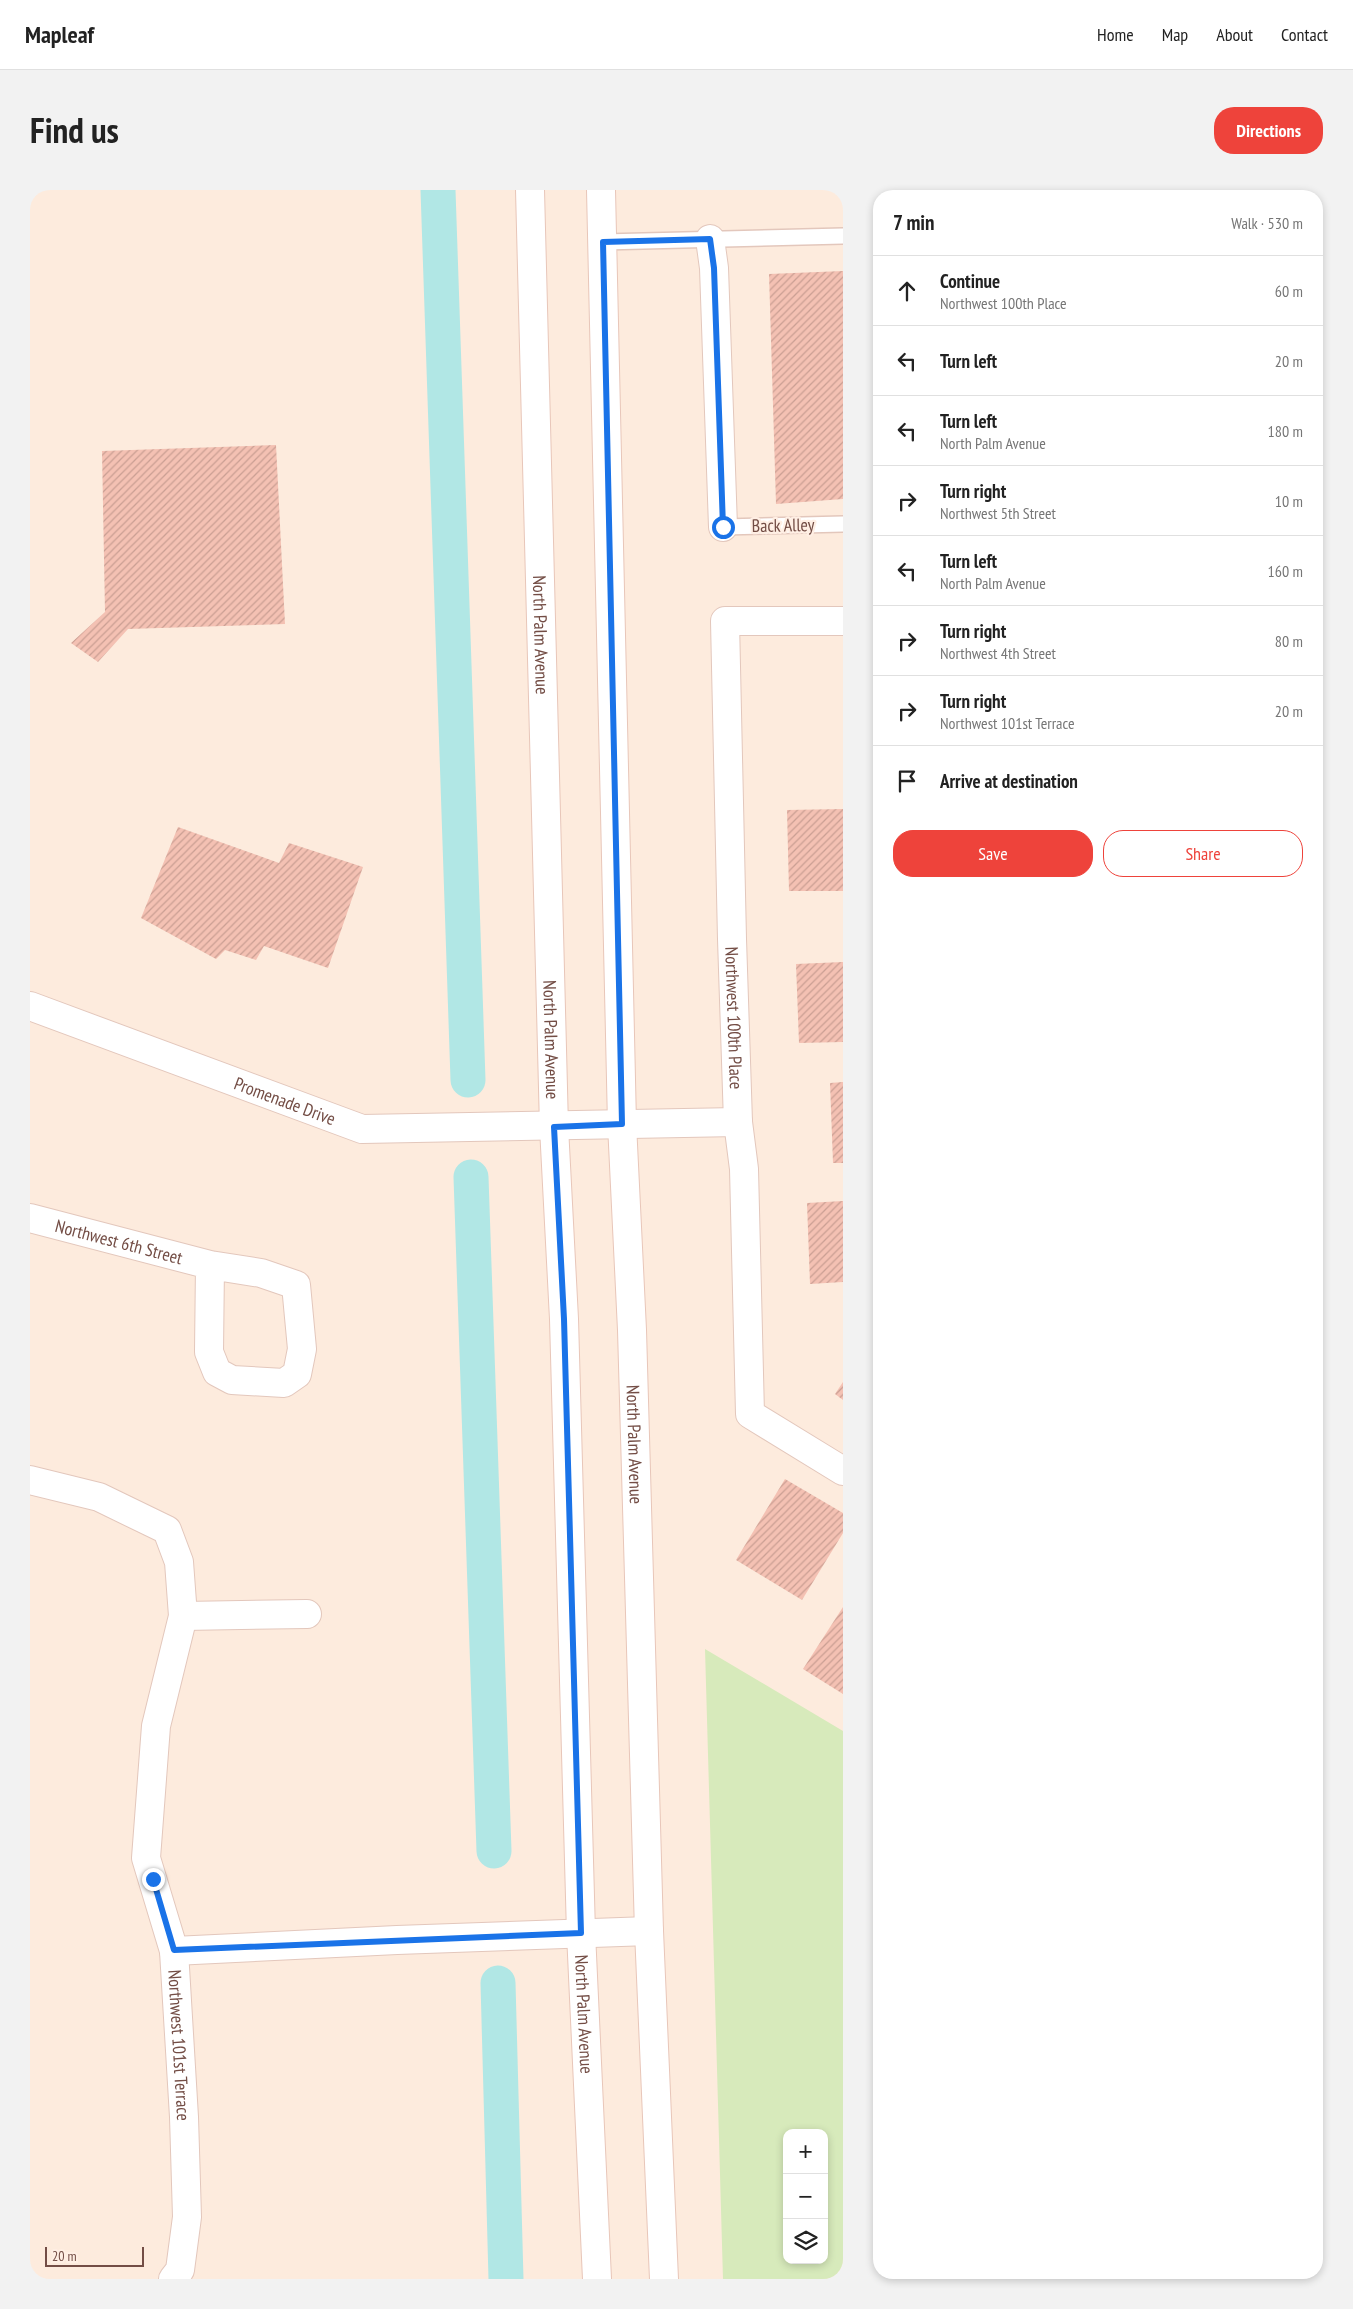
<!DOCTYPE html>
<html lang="en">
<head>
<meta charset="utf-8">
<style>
	:root { --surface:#fff; --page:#f2f2f2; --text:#222; --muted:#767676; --line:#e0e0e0; --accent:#ee433b }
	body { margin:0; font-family:"PT Sans Narrow",sans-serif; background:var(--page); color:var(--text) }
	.controls { position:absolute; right:15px; bottom:15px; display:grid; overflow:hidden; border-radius:10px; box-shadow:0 2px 8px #0003 }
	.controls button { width:45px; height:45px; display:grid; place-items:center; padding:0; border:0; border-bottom:1px solid var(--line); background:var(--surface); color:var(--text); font:25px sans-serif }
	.scale { position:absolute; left:15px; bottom:12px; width:99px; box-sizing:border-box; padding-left:5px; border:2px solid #734d45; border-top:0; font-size:14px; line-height:18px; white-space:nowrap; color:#734d45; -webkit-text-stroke:4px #ffefe4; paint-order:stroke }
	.stop { position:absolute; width:15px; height:15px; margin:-11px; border:4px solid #1a73e8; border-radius:50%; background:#fff }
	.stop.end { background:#1a73e8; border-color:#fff; box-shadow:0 1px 5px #0008 }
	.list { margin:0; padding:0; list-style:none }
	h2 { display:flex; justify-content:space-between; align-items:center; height:65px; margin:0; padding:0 20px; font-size:21px }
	h2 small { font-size:16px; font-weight:400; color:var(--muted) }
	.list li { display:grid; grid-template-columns:32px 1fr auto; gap:15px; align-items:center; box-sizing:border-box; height:70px; padding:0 20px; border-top:1px solid var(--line) }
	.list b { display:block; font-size:19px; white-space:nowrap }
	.list p { margin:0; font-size:16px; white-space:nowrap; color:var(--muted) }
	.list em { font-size:16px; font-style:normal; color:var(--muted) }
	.actions { display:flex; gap:10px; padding:15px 20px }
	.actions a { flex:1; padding:11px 0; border:1px solid var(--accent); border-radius:20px; text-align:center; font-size:18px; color:var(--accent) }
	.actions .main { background:var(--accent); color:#fff }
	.icon { flex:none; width:28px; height:28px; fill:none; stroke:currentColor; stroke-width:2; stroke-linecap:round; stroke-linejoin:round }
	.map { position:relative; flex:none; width:813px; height:2089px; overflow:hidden; border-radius:20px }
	header { display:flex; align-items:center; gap:30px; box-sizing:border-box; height:70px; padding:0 25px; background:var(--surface); border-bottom:1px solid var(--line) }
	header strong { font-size:24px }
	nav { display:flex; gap:28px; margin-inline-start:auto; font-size:18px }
	.intro { display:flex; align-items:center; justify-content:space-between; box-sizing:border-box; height:120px; padding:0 30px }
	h1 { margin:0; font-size:35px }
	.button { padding:12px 22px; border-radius:20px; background:var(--accent); color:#fff; font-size:18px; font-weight:700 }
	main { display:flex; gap:30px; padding:0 30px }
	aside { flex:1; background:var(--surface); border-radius:20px; box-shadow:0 2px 8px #0003 }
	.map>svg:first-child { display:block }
	.green { fill:#d7eabb; fill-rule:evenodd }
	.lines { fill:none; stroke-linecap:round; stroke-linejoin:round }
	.canal { stroke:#b1e7e5; stroke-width:35 }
	.building { fill:url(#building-hatch) }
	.service-casing { stroke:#e3c7bc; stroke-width:18 }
	.minor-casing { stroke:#e3c7bc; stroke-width:30 }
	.secondary-casing { stroke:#e8c6b9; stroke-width:30 }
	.service { stroke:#fff; stroke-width:15 }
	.minor { stroke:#fff; stroke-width:28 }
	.secondary { stroke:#fff; stroke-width:28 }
	.route { stroke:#1a73e8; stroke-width:6 }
	.labels { text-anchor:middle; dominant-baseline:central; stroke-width:4.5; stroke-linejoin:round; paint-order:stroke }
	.street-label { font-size:18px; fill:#734d45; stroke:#ffefe4 }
</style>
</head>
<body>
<header>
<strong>Mapleaf</strong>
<nav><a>Home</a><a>Map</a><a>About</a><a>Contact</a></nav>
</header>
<div class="intro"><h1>Find us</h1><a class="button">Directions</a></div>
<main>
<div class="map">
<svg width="813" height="2089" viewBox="0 0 813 2089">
	<defs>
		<pattern id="building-hatch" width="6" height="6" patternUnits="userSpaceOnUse" patternTransform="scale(1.25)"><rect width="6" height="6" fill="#f4c1b3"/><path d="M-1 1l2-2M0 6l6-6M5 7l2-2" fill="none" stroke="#ca9f93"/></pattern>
	</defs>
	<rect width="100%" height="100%" fill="#fdebdd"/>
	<path class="green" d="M675,1459L813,1541V2089H693ZM757,1943H794V2070H757Z"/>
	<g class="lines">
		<g class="canal">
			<polyline points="408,0 438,890"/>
			<polyline points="441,987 464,1661"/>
			<polyline points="468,1793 476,2089"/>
		</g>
	</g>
	<g class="building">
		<polygon points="813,81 813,309 746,314 739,84"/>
		<polygon points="246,255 255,434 98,439 68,472 41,453 75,422 72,261"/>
		<polygon points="813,619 813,701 759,701 757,620"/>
		<polygon points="148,637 249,673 259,653 333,677 298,778 234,756 226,770 195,760 186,769 111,728"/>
		<polygon points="813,772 813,852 769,853 766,774"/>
		<polygon points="813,892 813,973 803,973 800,893"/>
		<polygon points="813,1011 813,1092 780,1094 777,1013"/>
		<polygon points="813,1192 813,1210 805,1204"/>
		<polygon points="755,1289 813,1323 813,1343 772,1410 706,1370"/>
		<polygon points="813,1417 813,1504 773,1479"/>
	</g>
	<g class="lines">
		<g class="service-casing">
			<g id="service">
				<polyline points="573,52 813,46"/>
				<polyline points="693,337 813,334"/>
			</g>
		</g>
		<g class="minor-casing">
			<g id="minor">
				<polyline points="680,49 684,78 693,337"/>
				<path id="s1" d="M813,431H695L702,749L708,932L714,979L720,1224L813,1281"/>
				<path id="s2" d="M0,816L332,939L708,932"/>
				<path id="s3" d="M0,1028L180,1075L231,1083L266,1095L272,1159L267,1184L254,1193L202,1190L187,1182L179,1162L180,1075"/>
				<path id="s4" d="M0,1290L69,1307L137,1340L149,1372L153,1426L126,1536L116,1668L144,1761L154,1927L157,2027L150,2080L143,2089"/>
				<polyline points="153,1426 277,1424"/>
				<polyline points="144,1761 367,1750 619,1741"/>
			</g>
		</g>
		<g class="secondary-casing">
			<g id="secondary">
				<path id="s5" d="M500,0L524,937L534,1129L551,1743L567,2089"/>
				<path id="s6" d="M571,0L592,934L602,1140L619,1741L634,2089"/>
			</g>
		</g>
		<use href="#service" class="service"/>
		<use href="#minor" class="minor"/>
		<use href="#secondary" class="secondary"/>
	</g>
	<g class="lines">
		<polyline class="route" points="123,1689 144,1760 551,1743 534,1129 524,937 592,934 573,52 680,49 684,78 693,337"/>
	</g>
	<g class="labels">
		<g class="street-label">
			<text transform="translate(753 335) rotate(-1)">Back Alley</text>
			<text stroke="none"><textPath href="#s5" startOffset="445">North Palm Avenue</textPath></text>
			<text stroke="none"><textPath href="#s1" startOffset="515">Northwest 100th Place</textPath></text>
			<text stroke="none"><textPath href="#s5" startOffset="850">North Palm Avenue</textPath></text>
			<text stroke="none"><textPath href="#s2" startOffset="272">Promenade Drive</textPath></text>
			<text stroke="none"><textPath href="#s3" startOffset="92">Northwest 6th Street</textPath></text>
			<text stroke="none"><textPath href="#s6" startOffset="1255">North Palm Avenue</textPath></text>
			<text stroke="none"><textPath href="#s5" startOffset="1825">North Palm Avenue</textPath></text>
			<text stroke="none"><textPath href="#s4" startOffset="672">Northwest 101st Terrace</textPath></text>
		</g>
	</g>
</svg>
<div class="controls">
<button>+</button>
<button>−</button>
<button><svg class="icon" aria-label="layers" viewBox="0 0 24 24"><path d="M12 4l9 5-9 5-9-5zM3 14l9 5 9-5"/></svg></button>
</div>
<div class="scale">20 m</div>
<div class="stop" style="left:693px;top:337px"></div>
<div class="stop end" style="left:123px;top:1689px"></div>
</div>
<aside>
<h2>7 min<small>Walk · 530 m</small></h2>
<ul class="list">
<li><svg class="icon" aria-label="ahead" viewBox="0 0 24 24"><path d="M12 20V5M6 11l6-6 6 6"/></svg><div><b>Continue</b><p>Northwest 100th Place</p></div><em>60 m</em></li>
<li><svg class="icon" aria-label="left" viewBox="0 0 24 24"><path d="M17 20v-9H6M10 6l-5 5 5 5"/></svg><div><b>Turn left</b></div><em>20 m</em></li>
<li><svg class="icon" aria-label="left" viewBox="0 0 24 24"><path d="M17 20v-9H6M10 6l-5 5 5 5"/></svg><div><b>Turn left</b><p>North Palm Avenue</p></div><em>180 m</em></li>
<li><svg class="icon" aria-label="right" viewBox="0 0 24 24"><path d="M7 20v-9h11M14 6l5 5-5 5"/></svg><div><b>Turn right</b><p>Northwest 5th Street</p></div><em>10 m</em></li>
<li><svg class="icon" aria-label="left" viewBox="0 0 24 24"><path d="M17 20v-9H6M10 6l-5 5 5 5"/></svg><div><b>Turn left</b><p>North Palm Avenue</p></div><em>160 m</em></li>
<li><svg class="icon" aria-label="right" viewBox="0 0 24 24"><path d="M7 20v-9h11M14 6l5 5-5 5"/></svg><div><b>Turn right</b><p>Northwest 4th Street</p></div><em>80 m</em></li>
<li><svg class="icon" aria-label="right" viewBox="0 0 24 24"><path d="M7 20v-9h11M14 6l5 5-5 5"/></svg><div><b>Turn right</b><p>Northwest 101st Terrace</p></div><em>20 m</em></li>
<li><svg class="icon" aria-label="arrive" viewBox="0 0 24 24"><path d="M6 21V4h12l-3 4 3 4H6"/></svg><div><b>Arrive at destination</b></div></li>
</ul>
<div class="actions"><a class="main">Save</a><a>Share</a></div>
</aside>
</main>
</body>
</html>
